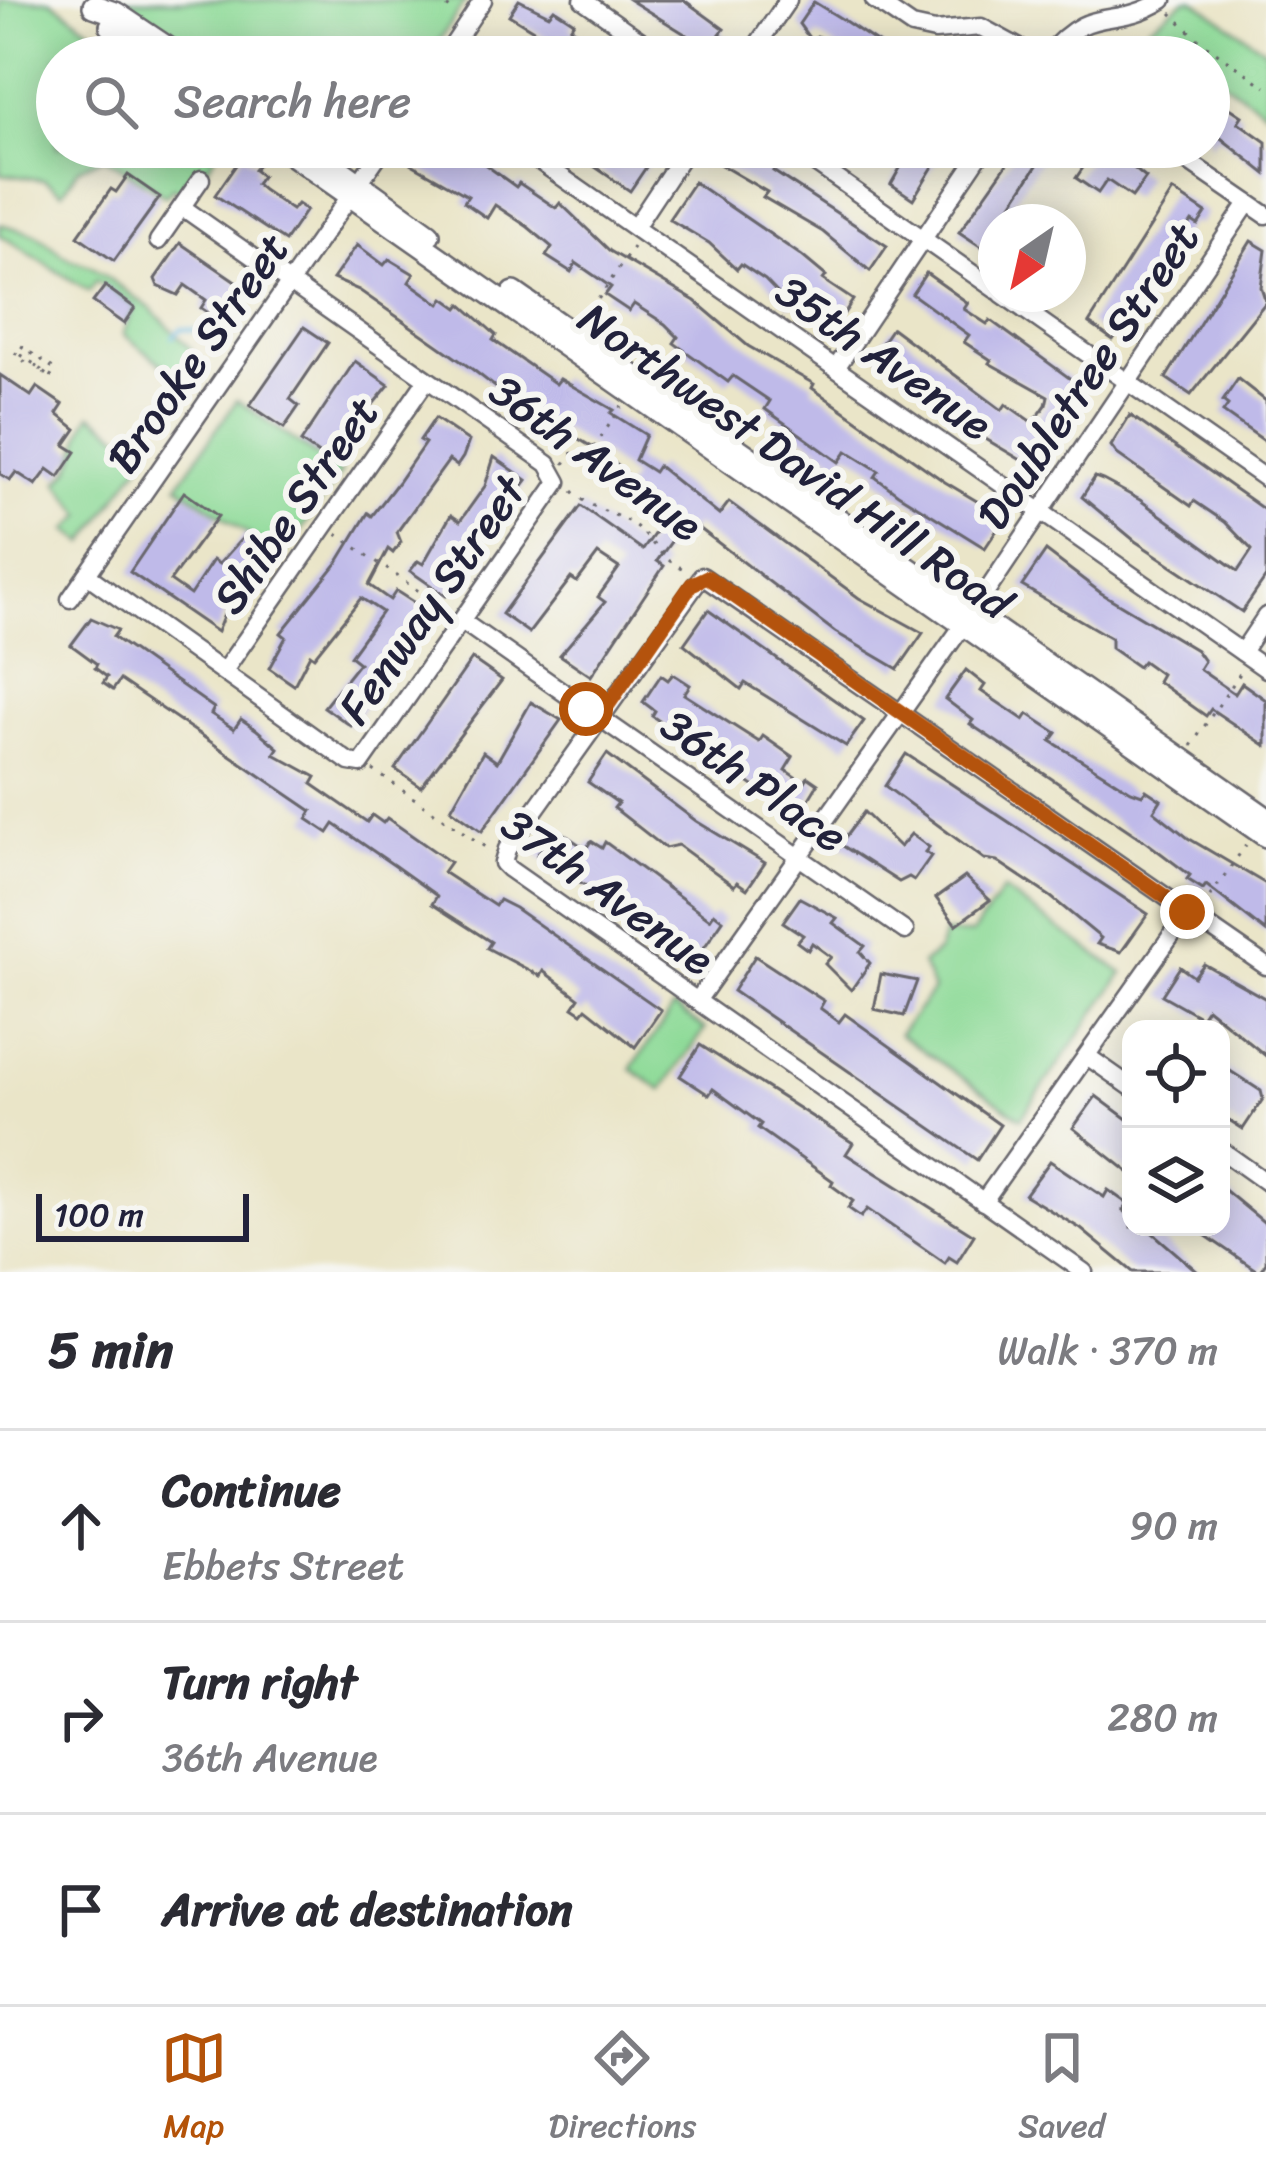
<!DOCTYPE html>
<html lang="en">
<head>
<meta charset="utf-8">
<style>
	:root { --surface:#fff; --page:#f2f2f3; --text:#2b2b33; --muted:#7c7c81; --line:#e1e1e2; --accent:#b45309 }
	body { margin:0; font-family:Sriracha,sans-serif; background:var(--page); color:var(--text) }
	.controls { position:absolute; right:36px; bottom:36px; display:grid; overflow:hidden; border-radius:24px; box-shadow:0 6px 30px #0003 }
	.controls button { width:108px; height:108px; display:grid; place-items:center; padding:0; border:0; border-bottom:3px solid var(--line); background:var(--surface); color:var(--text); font:60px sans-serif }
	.compass { position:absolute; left:978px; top:204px; width:108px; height:108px; border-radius:50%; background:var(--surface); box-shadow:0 6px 30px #0003; rotate:214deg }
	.scale { position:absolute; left:36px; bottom:30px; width:213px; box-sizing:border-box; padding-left:12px; border:6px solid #22223b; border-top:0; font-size:33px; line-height:42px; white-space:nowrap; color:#22223b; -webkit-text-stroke:9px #f6f6f2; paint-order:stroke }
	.stop { position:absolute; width:36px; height:36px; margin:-27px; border:9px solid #b45309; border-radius:50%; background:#fff }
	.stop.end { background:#b45309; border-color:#fff; box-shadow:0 3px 12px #0008 }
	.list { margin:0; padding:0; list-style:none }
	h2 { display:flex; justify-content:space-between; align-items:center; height:156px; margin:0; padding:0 48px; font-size:51px }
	h2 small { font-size:39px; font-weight:400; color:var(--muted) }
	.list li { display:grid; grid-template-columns:78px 1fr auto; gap:36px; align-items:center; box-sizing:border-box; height:192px; padding:0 48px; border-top:3px solid var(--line) }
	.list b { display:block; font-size:45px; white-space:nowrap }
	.list p { margin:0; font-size:39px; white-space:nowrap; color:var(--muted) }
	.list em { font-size:39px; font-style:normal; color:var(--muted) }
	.icon { flex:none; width:66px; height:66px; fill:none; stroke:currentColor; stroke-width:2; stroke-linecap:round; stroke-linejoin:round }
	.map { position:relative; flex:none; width:1266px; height:1272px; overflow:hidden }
	.search { position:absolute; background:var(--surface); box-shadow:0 6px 30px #0003; left:36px; right:36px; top:36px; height:132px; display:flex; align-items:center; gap:30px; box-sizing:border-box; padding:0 42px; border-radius:66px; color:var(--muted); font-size:45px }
	.sheet { height:732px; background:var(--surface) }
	nav { display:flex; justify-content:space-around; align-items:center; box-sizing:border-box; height:168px; border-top:3px solid var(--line); background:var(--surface); font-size:33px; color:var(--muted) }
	nav a { display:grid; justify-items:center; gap:6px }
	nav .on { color:var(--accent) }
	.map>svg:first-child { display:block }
	.green { fill:#8dda97; stroke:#587e69; stroke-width:3 }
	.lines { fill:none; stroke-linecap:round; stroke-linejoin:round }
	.stream { stroke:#64b8e0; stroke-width:4.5 }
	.building { fill:#bfbae9 }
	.minor-casing { stroke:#68666c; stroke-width:21 }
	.tertiary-casing { stroke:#68666c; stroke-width:26 }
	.path { stroke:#68666c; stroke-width:3; stroke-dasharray:3 9; stroke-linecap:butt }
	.minor { stroke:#fff; stroke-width:16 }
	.tertiary { stroke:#fff; stroke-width:21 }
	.route { stroke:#b45309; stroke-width:15 }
	.labels { text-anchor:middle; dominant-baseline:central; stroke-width:12; stroke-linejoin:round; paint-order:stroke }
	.street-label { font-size:45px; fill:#22223b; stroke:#f6f6f2 }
</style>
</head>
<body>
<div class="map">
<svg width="1266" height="1272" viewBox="0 0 1266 1272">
	<rect width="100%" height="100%" fill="#f6f6f2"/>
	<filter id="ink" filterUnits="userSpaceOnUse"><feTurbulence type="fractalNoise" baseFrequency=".00833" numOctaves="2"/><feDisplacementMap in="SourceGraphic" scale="24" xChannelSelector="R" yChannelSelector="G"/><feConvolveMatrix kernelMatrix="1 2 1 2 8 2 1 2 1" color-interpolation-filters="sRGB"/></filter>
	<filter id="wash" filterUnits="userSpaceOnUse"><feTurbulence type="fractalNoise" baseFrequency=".004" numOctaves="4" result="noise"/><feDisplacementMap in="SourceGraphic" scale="48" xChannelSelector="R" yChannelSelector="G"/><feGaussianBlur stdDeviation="2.7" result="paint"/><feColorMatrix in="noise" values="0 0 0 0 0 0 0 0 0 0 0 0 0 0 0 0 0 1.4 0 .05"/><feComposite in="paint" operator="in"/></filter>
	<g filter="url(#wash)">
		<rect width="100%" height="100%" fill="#eae5c8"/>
		<g class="green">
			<polygon points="0,0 51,0 129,57 57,57 57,147 220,147 204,173 196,168 180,192 173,187 166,196 104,157 79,168 63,192 44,180 0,174"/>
			<polygon points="107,0 466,0 428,57 190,57"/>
			<polygon points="1185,0 1194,0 1266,50 1266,111 1209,72 1209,57 1187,57 1146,29"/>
			<polygon points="0,224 37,234 69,259 91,266 150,308 192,350 192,371 181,379 123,334 135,307 96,281 89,291 0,235"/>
			<polygon points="237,400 341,473 282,558 178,485"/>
			<path d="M91,414L147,454L85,543L68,530L83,515L58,482C84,462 74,438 91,414Z"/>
			<polygon points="1003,890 1123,973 1021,1118 899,1034 933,990 922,964 938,951 944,934 972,934"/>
			<polygon points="674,1007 705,1029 662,1090 631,1069"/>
		</g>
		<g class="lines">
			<polyline class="stream" points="173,337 181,329 195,330"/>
		</g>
		<g id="blocks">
			<g class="building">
				<polygon points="519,0 549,15 554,9 574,22 570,28 612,57 561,57 566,50 509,15"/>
				<polygon points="630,0 684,0 724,29 720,34 729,40 719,55"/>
				<polygon points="814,2 845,21 899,57 851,57 823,38 817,36 812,42 799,24"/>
				<polygon points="1105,37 1134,52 1145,37 1175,57 1102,57 1095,52"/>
				<polygon points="1209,94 1242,116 1238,122 1266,142 1266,174 1217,135 1209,146"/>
				<polygon points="421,147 461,147 516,187 519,183 556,208 560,203 610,251 695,301 748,346 814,384 812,388 945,482 1005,518 985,548 898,494 875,477 879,471 847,451 839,462 765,409 770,401 733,376 728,382 674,343 678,337 665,324 634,304 629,311 605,295 611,287 576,263 571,272 546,256 552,247 528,227 495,205 487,218 464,202 468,196 410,163"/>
				<polygon points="566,147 644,147 655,154 630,191"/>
				<polygon points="716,147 745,147 764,155 777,164 773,171 887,246 870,271 823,232 763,197 767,192 709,158"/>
				<polygon points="912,147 945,147 913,199 891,184"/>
				<polygon points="1019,147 1049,147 983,248 959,232"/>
				<polygon points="1097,147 1108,147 1146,178 1132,197 1107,180 1098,193 1076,178"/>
				<polygon points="243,155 258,165 254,170 262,176 256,184 263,190 292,210 297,204 306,210 285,241 215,195"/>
				<polygon points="128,175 160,197 114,261 78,236 111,189 116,192"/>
				<polygon points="694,182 802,256 826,276 823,280 853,300 835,327 794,302 791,307 765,280 741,264 737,269 709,243 669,219"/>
				<polygon points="1173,191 1206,213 1198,225 1192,221 1113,340 1089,323"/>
				<polygon points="1251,241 1266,250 1261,287 1266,302 1191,395 1166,378"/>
				<polygon points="180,243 247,289 224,323 201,308 206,300 185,285 178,295 158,286 155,279"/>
				<polygon points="357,245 384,265 389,259 414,274 409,282 440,304 444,298 458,308 461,304 496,335 493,340 556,384 560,379 614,410 611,413 646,435 635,460 654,472 658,466 719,515 729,502 859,598 923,633 898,669 835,632 695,525 689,534 681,528 657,561 664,566 591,676 560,655 605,602 598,597 619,568 598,554 577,582 571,578 529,633 502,614 581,506 643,550 661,524 621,495 632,478 605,455 559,427 555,433 472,369 359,290 333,279"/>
				<polygon points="926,273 968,303 964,309 987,324 990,320 1079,385 1075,390 1082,394 1047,435 1055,441 1036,469 984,438 987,433 875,353 892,328 1002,410 1006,404 1033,423 1046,405 1048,396 989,363 991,360 964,342 969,335 912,294"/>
				<polygon points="105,286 135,308 124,324 93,302"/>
				<polygon points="304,327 328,343 290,399 299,406 284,428 250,405"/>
				<polygon points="355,361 389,385 327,460 301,442"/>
				<polygon points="0,375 31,396 37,387 63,405 57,414 76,429 65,445 76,452 59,477 48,469 36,485 16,472 10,480 0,474"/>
				<polygon points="1238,379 1266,401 1266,442 1223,412 1228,405 1223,401"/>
				<polygon points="1130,415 1266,511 1266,577 1242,612 1135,541 1082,497 1095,477 1103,480 1140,500 1238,571 1252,550 1225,522 1194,501 1191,506 1117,454 1111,446"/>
				<polygon points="435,418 469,441 463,457 457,466 449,460 397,532 401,542 393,553 388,549 369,585 390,600 396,591 427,611 351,726 324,707 359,663 350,656 382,612 361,598 314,657 310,654 294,685 269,668 286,637 281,633 338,562 368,513 372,516 398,482 425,443 420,440"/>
				<polygon points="494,457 527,480 449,583 453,586 446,596 410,571 418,561 423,564 451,515 460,521 485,486"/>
				<polygon points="184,492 218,516 170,581 190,595 213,560 219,564 245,535 268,552 227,607 217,632 130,572"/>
				<polygon points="1046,551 1101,593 1196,650 1204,661 1199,669 1235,694 1242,683 1266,700 1266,746 1211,709 1206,716 1157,681 1161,674 1143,661 1138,667 1111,648 1111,638 1022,586"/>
				<polygon points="708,610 864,721 846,746 745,683 741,689 684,644"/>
				<polygon points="91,618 118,630 113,637 214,708 211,714 234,729 241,719 257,730 278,748 274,754 316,777 312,784 367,822 372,815 383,823 387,818 450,862 443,872 495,906 499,900 515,908 661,1010 635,1047 586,1008 582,1013 573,1007 579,998 543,971 540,976 487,948 491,942 432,904 437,896 395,866 334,824 328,833 307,819 312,811 120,680 113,690 103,683 107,677 95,668 97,664 71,645"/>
				<polygon points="472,659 502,680 421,787 395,769"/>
				<polygon points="966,670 985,685 981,691 1024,720 1028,714 1057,733 1051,741 1131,791 1142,795 1146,790 1161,800 1154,811 1188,838 1266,884 1266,932 1206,885 1203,889 1187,879 1190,875 1146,842 970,724 973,720 945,699"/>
				<polygon points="673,674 690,685 684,694 759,742 763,736 793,757 785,770 804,783 808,777 818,784 798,817 652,716 655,711 643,702 661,675 668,680"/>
				<polygon points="531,702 561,720 482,831 451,809 483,752 497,762"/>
				<polygon points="607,754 696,821 765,863 747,889 737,882 734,886 678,845 665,848 614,808 618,803 588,782"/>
				<polygon points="906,754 1148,914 1121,952 1097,944 1101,938 1051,897 997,861 984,859 885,786"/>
				<polygon points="864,812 900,847 911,834 929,847 925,852 931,856 914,880 909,877 899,882 840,844"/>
				<polygon points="555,828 586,849 591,841 602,848 605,842 710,919 714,913 723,920 694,962 653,928 537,855"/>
				<polygon points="965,877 990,900 956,925 936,898"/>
				<polygon points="800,898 837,918 833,923 865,946 860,952 870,963 851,990 825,964 831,957 812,943 808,950 797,942 803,935 783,922"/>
				<polygon points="755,956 824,1001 820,1008 839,1022 845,1014 1000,1125 977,1160 733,991"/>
				<polygon points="1204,964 1266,999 1266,1056 1207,1008 1201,1017 1162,995 1180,967 1194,977"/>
				<polygon points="881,974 917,981 904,1016 874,1009"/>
				<polygon points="700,1045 853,1143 846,1154 974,1235 957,1262 949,1257 945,1263 867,1209 861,1217 848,1208 853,1201 831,1185 833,1181 758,1128 761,1124 713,1089 709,1095 680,1076"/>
				<polygon points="1221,1065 1261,1091 1263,1099 1243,1129 1221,1115"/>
				<polygon points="1096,1096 1131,1122 1131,1174 1073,1128"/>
				<polygon points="1050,1161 1104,1197 1108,1190 1128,1204 1123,1210 1131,1216 1131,1227 1146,1227 1198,1272 1133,1272 1081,1229 1025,1195"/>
				<polygon points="1221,1187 1266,1224 1266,1262 1259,1272 1193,1227 1221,1227"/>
			</g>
		</g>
	</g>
	<g filter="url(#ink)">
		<use href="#blocks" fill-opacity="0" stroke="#68666c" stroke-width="3"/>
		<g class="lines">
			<g class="minor-casing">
				<g id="minor">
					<polyline points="583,0 664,57"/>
					<polyline points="874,0 912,26 935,31 981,27 1036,57"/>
					<polyline points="445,57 483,0"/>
					<polyline points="749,57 788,0"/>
					<path d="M1046,57C1093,0 1111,32 1163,0"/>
					<polyline points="519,147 1266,669"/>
					<polyline points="792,147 996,290"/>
					<polyline points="1167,147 1266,215"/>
					<polyline points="635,227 688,147"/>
					<polyline points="158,241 201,179"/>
					<polyline points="1002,294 1266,479"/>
					<polyline points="836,368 985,147"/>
					<polyline points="87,575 349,762 361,764 558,482 548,464 182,207"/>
					<polyline points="70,599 384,147"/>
					<polyline points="463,622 905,931"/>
					<polyline points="1242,652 1266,616"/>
					<polyline points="224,671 426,381"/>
					<polyline points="697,1001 983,597 1248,203"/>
					<polyline points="1087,1056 1131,1087"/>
					<polyline points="1221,1150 1266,1182"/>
					<polyline points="983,1202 1188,912"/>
					<polyline points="1084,1272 509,869 503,863 507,849 702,576 1266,966"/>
				</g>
			</g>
			<g class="tertiary-casing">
				<g id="tertiary">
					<polyline points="94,6 117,14 181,57"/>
					<polyline points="111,26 153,57"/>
					<polyline points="281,147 1266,836"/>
					<polyline points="308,147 429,234"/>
					<polyline points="514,293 1266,818"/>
				</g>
			</g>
			<g class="path">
				<polyline points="437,0 455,12"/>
				<polyline points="1171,13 1200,41 1266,87"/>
				<polyline points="585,319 633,247"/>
				<polygon points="21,346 26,349 20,359 15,355"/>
				<polygon points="31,353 36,356 30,366 24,362"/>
				<polygon points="41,359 45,363 39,372 34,369"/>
				<polygon points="50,366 55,369 49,379 44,375"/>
				<polyline points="564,464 570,454 595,446 622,406"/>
				<path d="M573,491C594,514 626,512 646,536C659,551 667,563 689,571"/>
				<polyline points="337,534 447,611"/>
				<polyline points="1191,746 1243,669"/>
				<polyline points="373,770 488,849"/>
				<polyline points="1203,906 1246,845"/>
			</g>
			<use href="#minor" class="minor"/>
			<use href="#tertiary" class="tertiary"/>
		</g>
	</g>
	<g class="lines" filter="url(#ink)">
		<polyline class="route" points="586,709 599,718 692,584 707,577 1187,912"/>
	</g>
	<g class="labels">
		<g class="street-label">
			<text transform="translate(198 353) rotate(-55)">Brooke Street</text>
			<text transform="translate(884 358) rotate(35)">35th Avenue</text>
			<text transform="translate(1088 376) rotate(-56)">Doubletree Street</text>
			<text transform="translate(596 458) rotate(36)">36th Avenue</text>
			<text transform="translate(795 461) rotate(35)">Northwest David Hill Road</text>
			<text transform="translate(296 505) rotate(-55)">Shibe Street</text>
			<text transform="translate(432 600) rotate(-55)">Fenway Street</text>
			<text transform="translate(754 781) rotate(35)">36th Place</text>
			<text transform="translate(608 892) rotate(36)">37th Avenue</text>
		</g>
	</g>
</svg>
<div class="controls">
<button><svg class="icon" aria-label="locate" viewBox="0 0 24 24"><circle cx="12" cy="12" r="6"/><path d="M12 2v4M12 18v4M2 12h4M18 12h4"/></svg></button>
<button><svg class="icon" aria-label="layers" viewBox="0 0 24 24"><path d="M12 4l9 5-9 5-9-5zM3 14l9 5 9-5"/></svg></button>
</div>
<svg class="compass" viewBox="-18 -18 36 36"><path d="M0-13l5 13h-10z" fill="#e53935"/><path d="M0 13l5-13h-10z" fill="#7c7c81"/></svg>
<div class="scale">100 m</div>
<div class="stop" style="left:586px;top:709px"></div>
<div class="stop end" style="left:1187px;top:912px"></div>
<div class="search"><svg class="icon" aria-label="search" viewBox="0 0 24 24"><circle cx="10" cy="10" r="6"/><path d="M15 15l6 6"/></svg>Search here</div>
</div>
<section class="sheet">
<h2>5 min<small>Walk · 370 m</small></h2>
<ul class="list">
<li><svg class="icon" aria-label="ahead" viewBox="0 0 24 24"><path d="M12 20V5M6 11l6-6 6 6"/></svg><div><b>Continue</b><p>Ebbets Street</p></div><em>90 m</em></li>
<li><svg class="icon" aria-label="right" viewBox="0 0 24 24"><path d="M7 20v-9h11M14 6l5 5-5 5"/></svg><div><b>Turn right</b><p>36th Avenue</p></div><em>280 m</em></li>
<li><svg class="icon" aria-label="arrive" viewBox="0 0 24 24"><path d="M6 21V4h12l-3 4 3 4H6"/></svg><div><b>Arrive at destination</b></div></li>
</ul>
</section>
<nav>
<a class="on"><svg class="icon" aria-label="map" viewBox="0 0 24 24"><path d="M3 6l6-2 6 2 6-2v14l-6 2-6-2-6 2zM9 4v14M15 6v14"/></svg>Map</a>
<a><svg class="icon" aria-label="directions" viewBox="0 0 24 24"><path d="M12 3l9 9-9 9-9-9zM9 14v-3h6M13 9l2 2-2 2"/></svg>Directions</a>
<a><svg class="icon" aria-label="saved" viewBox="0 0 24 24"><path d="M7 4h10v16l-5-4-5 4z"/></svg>Saved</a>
</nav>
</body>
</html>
